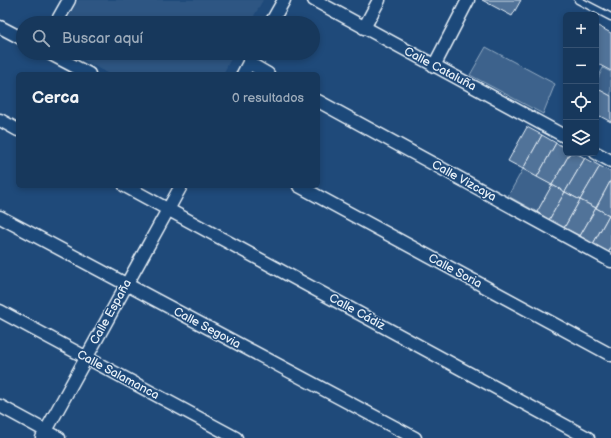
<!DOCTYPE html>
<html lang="es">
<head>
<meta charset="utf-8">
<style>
	:root { --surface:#17385c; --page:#203f62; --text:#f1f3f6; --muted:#9eacbb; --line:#365272 }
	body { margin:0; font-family:"Balsamiq Sans",sans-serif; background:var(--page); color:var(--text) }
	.controls { position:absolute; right:12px; top:12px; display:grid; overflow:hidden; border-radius:6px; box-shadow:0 2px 6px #0003 }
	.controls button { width:36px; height:36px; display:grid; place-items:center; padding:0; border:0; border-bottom:1px solid var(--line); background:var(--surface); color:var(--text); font:20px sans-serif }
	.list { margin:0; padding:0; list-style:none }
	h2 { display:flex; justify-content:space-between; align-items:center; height:52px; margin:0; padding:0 16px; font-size:17px }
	h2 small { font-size:13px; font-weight:400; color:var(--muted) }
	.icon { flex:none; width:22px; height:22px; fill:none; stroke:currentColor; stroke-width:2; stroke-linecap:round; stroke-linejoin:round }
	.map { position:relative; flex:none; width:611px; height:438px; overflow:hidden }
	.search { position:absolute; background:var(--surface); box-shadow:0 2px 6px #0003; left:16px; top:16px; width:304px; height:44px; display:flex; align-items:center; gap:10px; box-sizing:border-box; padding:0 14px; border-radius:22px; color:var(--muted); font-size:15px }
	.panel { position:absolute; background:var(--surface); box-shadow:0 2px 6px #0003; left:16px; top:72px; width:304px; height:116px; border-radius:6px }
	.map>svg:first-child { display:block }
	.built { fill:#2e5683 }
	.green { fill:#3c628c; stroke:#92aac2 }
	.building { fill:#517399; stroke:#e8f1f8 }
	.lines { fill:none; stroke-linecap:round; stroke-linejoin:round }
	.service-casing { stroke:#e8f1f8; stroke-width:9 }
	.minor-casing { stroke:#e8f1f8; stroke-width:15 }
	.service { stroke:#1f4a7a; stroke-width:6 }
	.minor { stroke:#1f4a7a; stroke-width:12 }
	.labels { text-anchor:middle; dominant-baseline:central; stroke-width:3; stroke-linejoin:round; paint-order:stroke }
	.street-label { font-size:12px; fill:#e8f1f8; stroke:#1f4a7a }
</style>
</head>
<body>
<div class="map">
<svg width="611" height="438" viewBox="0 0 611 438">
	<rect width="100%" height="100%" fill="#1f4a7a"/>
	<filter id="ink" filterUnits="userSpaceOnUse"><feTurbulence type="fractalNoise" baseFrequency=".025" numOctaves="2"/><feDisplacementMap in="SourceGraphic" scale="8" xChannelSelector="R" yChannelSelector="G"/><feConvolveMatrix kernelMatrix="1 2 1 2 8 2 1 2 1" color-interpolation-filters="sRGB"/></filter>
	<g filter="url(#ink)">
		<g class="built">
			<polygon points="78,0 263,0 250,23 66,23"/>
			<polygon points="70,53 234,53 223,74 109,74"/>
		</g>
		<g class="green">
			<polygon points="486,47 555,84 543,114 470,75"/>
			<polygon points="603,68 611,72 611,96 596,88 596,82"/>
			<polygon points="523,169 552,185 537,212 508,196"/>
		</g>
		<g class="building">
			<polygon points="482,0 521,0 512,16"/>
			<polygon points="596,25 611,33 611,71 596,63"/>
			<polygon points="596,88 611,96 611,122 596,114"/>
			<polygon points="527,127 542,135 523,169 508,161"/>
			<polygon points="542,135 556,143 537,177 523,169"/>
			<polygon points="556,143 566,148 566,153 570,153 552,185 537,177"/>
			<polygon points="570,153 576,153 585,158 565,192 552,185"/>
			<polygon points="585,158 600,166 580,200 565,192"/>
			<polygon points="600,166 611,172 611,180 596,208 580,200"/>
			<polygon points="611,180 611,212 609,215 596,208"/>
			<polygon points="552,185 565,192 549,220 537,212"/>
			<polygon points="565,192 580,200 564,228 549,220"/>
			<polygon points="580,200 596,208 580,236 564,228"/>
			<polygon points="596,208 609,215 593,244 580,236"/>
			<polygon points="609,215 611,216 611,248 608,253 593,244"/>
		</g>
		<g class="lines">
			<g class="service-casing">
				<polyline id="service" points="578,0 611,17"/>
			</g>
			<g class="minor-casing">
				<g id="minor">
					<polyline points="314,0 566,137"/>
					<polyline points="56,23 69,0"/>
					<polyline points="271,23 284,0"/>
					<polyline points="0,27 23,39"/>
					<polyline points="364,28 379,0"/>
					<polyline points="49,53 89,74"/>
					<polyline points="249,63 268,74"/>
					<polyline points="434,66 468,0"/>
					<polyline points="243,74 254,53"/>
					<polyline points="318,101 611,261"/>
					<polyline points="0,120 18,130"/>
					<polyline points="596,153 611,161"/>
					<polyline points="125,186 588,438"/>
					<polyline points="299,186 611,355"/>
					<polyline points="0,217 415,438"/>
					<polyline points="0,311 236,438"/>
					<polyline points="0,406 59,438"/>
					<polyline points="42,438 181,186"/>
				</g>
			</g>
			<use href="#service" class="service"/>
			<use href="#minor" class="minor"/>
		</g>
	</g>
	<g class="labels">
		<g class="street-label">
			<text transform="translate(440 69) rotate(28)">Calle Cataluña</text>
			<text transform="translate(464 181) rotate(29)">Calle Vizcaya</text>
			<text transform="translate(455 271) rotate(28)">Calle Soria</text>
			<text transform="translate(111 312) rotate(-61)">Calle España</text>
			<text transform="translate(357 312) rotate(29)">Calle Cádiz</text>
			<text transform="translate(207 328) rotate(28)">Calle Segovia</text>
			<text transform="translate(118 375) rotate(28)">Calle Salamanca</text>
		</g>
	</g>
</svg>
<div class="controls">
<button>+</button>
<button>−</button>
<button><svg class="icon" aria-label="locate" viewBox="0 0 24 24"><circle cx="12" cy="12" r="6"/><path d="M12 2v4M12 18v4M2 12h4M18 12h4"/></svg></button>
<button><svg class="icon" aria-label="layers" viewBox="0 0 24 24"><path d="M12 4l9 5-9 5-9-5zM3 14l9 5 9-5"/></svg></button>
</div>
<div class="search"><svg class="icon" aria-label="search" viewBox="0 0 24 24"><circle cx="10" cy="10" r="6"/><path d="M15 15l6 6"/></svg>Buscar aquí</div>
<section class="panel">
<h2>Cerca<small>0 resultados</small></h2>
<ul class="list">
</ul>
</section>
</div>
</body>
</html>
